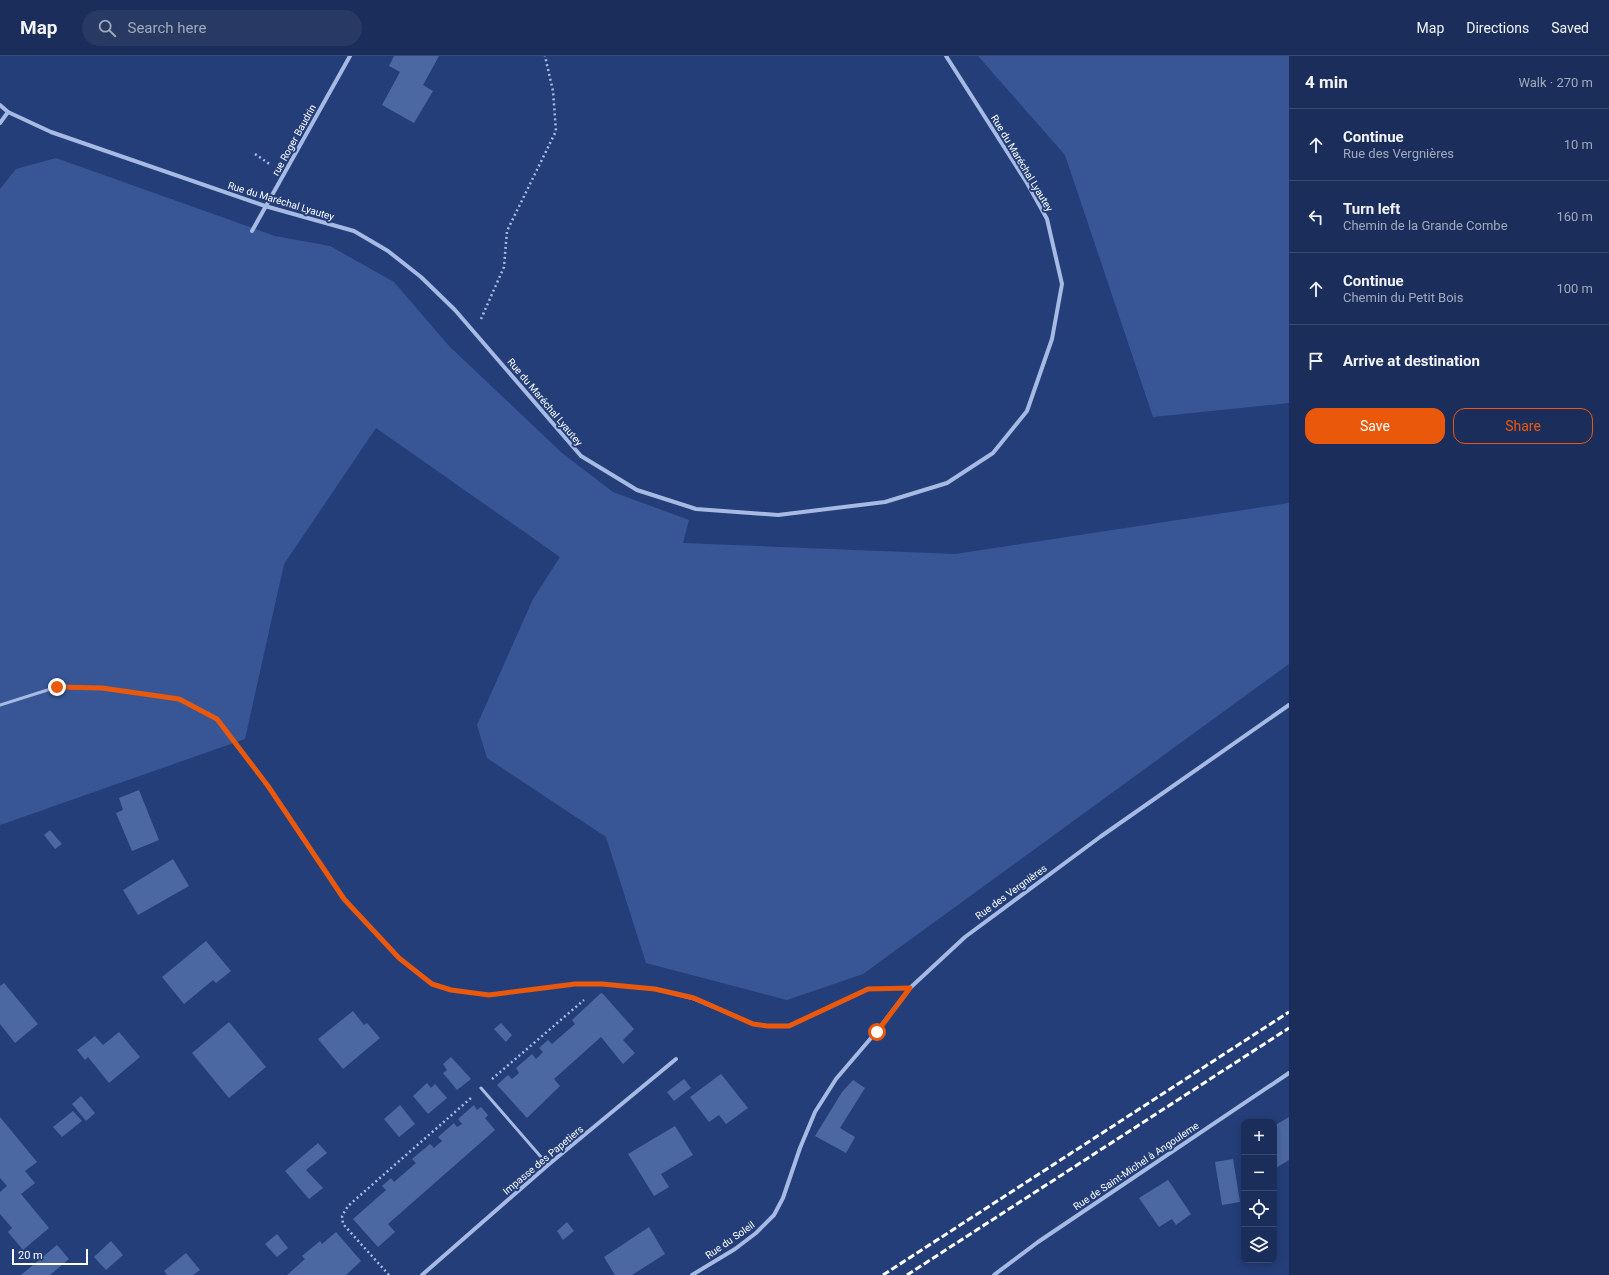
<!DOCTYPE html>
<html lang="en">
<head>
<meta charset="utf-8">
<style>
	:root { --surface:#1b2e5b; --page:#283a64; --text:#f1f3f6; --muted:#a0a8bb; --line:#394a71; --accent:#ea580c }
	body { margin:0; font-family:Roboto,sans-serif; background:var(--page); color:var(--text) }
	.controls { position:absolute; right:12px; bottom:12px; display:grid; overflow:hidden; border-radius:8px; box-shadow:0 2px 10px #0003 }
	.controls button { width:36px; height:36px; display:grid; place-items:center; padding:0; border:0; border-bottom:1px solid var(--line); background:var(--surface); color:var(--text); font:20px sans-serif }
	.scale { position:absolute; left:12px; bottom:10px; width:76px; box-sizing:border-box; padding-left:4px; border:2px solid #fff; border-top:0; font-size:11px; line-height:14px; white-space:nowrap; color:#fff; -webkit-text-stroke:3px #243e79; paint-order:stroke }
	.stop { position:absolute; width:12px; height:12px; margin:-9px; border:3px solid #ea580c; border-radius:50%; background:#fff }
	.stop.end { background:#ea580c; border-color:#fff; box-shadow:0 1px 4px #0008 }
	.list { margin:0; padding:0; list-style:none }
	h2 { display:flex; justify-content:space-between; align-items:center; height:52px; margin:0; padding:0 16px; font-size:17px }
	h2 small { font-size:13px; font-weight:400; color:var(--muted) }
	.list li { display:grid; grid-template-columns:26px 1fr auto; gap:12px; align-items:center; box-sizing:border-box; height:72px; padding:0 16px; border-top:1px solid var(--line) }
	.list b { display:block; font-size:15px; white-space:nowrap }
	.list p { margin:0; font-size:13px; white-space:nowrap; color:var(--muted) }
	.list em { font-size:13px; font-style:normal; color:var(--muted) }
	.actions { display:flex; gap:8px; padding:12px 16px }
	.actions a { flex:1; padding:9px 0; border:1px solid var(--accent); border-radius:12px; text-align:center; font-size:14px; color:var(--accent) }
	.actions .main { background:var(--accent); color:#fff }
	.icon { flex:none; width:22px; height:22px; fill:none; stroke:currentColor; stroke-width:2; stroke-linecap:round; stroke-linejoin:round }
	.map { position:relative; flex:none; width:1289px; height:1219px; overflow:hidden }
	header { display:flex; align-items:center; gap:24px; box-sizing:border-box; height:56px; padding:0 20px; background:var(--surface); border-bottom:1px solid var(--line) }
	header strong { font-size:19px }
	nav { display:flex; gap:22px; margin-inline-start:auto; font-size:14px }
	.search { width:280px; height:36px; background:var(--page); display:flex; align-items:center; gap:10px; box-sizing:border-box; padding:0 14px; border-radius:22px; color:var(--muted); font-size:15px }
	main { display:flex }
	aside { flex:1; background:var(--surface) }
	.map>svg:first-child { display:block }
	.green { fill:#385696 }
	.building { fill:#4c68a3 }
	.lines { fill:none; stroke-linecap:round; stroke-linejoin:round }
	.path { stroke:#a6bae4; stroke-width:2.5; stroke-dasharray:2 3; stroke-linecap:butt }
	.service { stroke:#a6bae4; stroke-width:3 }
	.minor { stroke:#a6bae4; stroke-width:4 }
	.rail { stroke:#fff; stroke-width:3; stroke-dasharray:7 3; stroke-linecap:butt }
	.route { stroke:#ea580c; stroke-width:5 }
	.labels { text-anchor:middle; dominant-baseline:central; stroke-width:4; stroke-linejoin:round; paint-order:stroke }
	.street-label { font-size:10px; fill:#fff; stroke:#243e79 }
</style>
</head>
<body>
<header>
<strong>Map</strong>
<div class="search"><svg class="icon" aria-label="search" viewBox="0 0 24 24"><circle cx="10" cy="10" r="6"/><path d="M15 15l6 6"/></svg>Search here</div>
<nav><a>Map</a><a>Directions</a><a>Saved</a></nav>
</header>
<main>
<div class="map">
<svg width="1289" height="1219" viewBox="0 0 1289 1219">
	<rect width="100%" height="100%" fill="#243e79"/>
	<g class="green">
		<polygon points="978,0 1289,0 1289,347 1153,361 1065,99"/>
		<polygon points="56,102 275,180 330,190 394,226 449,290 562,397 613,436 689,464 683,487 955,498 1289,447 1289,608 863,918 787,944 646,907 606,781 487,702 477,669 533,543 560,501 376,372 284,508 245,683 0,769 0,133 16,113"/>
	</g>
	<g class="building">
		<polygon points="394,0 439,0 423,29 433,35 414,67 382,49 400,16 389,10"/>
		<polygon points="139,734 159,784 132,795 116,757 123,754 119,742"/>
		<polygon points="50,774 62,788 55,793 44,779"/>
		<polygon points="173,803 189,830 138,859 123,834"/>
		<polygon points="206,885 231,915 216,927 213,924 184,948 162,921"/>
		<polygon points="4,927 38,968 15,987 0,968 0,930"/>
		<polygon points="601,937 603,938 634,973 623,984 635,997 623,1008 601,981 554,1023 560,1030 527,1062 497,1029 508,1019 512,1023 519,1017 516,1012 532,998 536,1003 543,996 539,992 548,984 552,988 575,968 572,964"/>
		<polygon points="353,955 364,969 367,967 380,982 343,1013 318,983"/>
		<polygon points="229,966 266,1011 229,1042 192,997"/>
		<polygon points="501,967 512,979 506,986 494,973"/>
		<polygon points="119,976 140,1001 109,1027 88,1001 85,1004 77,994 95,980 103,989"/>
		<polygon points="451,1001 471,1023 457,1034 443,1017 447,1014 443,1008"/>
		<polygon points="721,1018 748,1052 726,1068 719,1059 709,1066 690,1041"/>
		<polygon points="684,1023 691,1032 674,1045 667,1036"/>
		<polygon points="853,1024 865,1032 840,1072 855,1081 846,1097 815,1080 842,1036"/>
		<polygon points="427,1027 431,1032 435,1028 447,1042 428,1058 413,1040"/>
		<polygon points="81,1040 95,1057 86,1065 72,1048"/>
		<polygon points="400,1049 415,1068 399,1081 384,1063"/>
		<polygon points="474,1049 477,1054 481,1051 488,1059 485,1062 495,1074 388,1168 395,1176 378,1191 353,1163 386,1134 382,1130 391,1122 394,1126 416,1107 412,1103 430,1088 434,1092 442,1085 438,1081 454,1067 457,1071 462,1068 458,1063"/>
		<polygon points="73,1055 82,1065 62,1081 53,1071"/>
		<polygon points="0,1061 37,1106 25,1115 35,1127 21,1138 49,1172 23,1194 8,1176 12,1172 0,1158 0,1136 7,1130 0,1122"/>
		<polygon points="1289,1061 1289,1104 1276,1112 1274,1108 1274,1070"/>
		<polygon points="675,1070 693,1099 661,1118 669,1131 654,1140 628,1098"/>
		<polygon points="318,1087 327,1097 306,1114 323,1132 309,1143 285,1115"/>
		<polygon points="1233,1103 1240,1146 1222,1149 1215,1106"/>
		<polygon points="1168,1124 1191,1158 1176,1169 1172,1163 1159,1171 1139,1142"/>
		<polygon points="567,1166 574,1175 563,1184 557,1175"/>
		<polygon points="649,1171 665,1198 632,1219 615,1219 604,1201"/>
		<polygon points="336,1176 361,1205 346,1219 287,1219 305,1203 302,1200 320,1185 322,1188"/>
		<polygon points="277,1178 288,1192 277,1201 265,1188"/>
		<polygon points="111,1185 123,1199 106,1214 94,1201"/>
		<polygon points="57,1189 69,1203 50,1219 21,1219"/>
		<polygon points="186,1197 200,1214 193,1219 167,1219 164,1215"/>
	</g>
	<g class="lines">
		<g class="path">
			<polyline points="255,98 271,109"/>
			<polyline points="481,263 504,211 507,175 556,75 553,35 545,0"/>
			<polyline points="492,1023 584,944"/>
			<polyline points="389,1219 343,1168 342,1160 348,1150 471,1042"/>
		</g>
		<g class="service">
			<polyline points="0,649 57,631 102,632 179,643 217,663 268,730 344,843 399,902 432,928 451,934 489,939 575,928 602,928 655,933 694,943 753,968 767,970 789,970 868,933 910,932"/>
			<polyline points="481,1032 548,1109"/>
		</g>
		<g class="minor">
			<polyline points="0,49 8,56 51,76 265,150 354,175 388,195 421,221 455,254 581,400 637,434 696,453 778,459 885,446 947,427 993,397 1027,355 1052,283 1062,228 1047,163 1027,127 946,0"/>
			<polyline points="0,67 8,56"/>
			<polyline points="252,175 350,0"/>
			<polyline points="422,1219 548,1109 676,1003"/>
			<polyline points="692,1219 735,1193 756,1177 774,1159 783,1142 800,1092 815,1056 836,1023 877,975 910,932 965,881 1100,781 1289,649"/>
			<polyline points="994,1219 1038,1186 1289,1017"/>
		</g>
		<g class="rail">
			<polyline points="883,1219 1289,956"/>
			<polyline points="907,1219 1289,972"/>
		</g>
	</g>
	<g class="lines">
		<polyline class="route" points="57,631 102,632 179,643 217,663 268,730 344,843 399,902 432,928 451,934 489,939 575,928 602,928 655,933 694,942 753,968 767,970 789,970 868,933 910,932 877,976"/>
	</g>
	<g class="labels">
		<g class="street-label">
			<text transform="translate(294 84) rotate(-61)">rue Roger Baudrin</text>
			<text transform="translate(1022 107) rotate(59)">Rue du Maréchal Lyautey</text>
			<text transform="translate(281 145) rotate(17)">Rue du Maréchal Lyautey</text>
			<text transform="translate(545 346) rotate(50)">Rue du Maréchal Lyautey</text>
			<text transform="translate(1011 836) rotate(-36)">Rue des Vergnières</text>
			<text transform="translate(543 1104) rotate(-40)">Impasse des Papetiers</text>
			<text transform="translate(1136 1110) rotate(-34)">Rue de Saint-Michel à Angouleme</text>
			<text transform="translate(730 1184) rotate(-35)">Rue du Soleil</text>
		</g>
	</g>
</svg>
<div class="controls">
<button>+</button>
<button>−</button>
<button><svg class="icon" aria-label="locate" viewBox="0 0 24 24"><circle cx="12" cy="12" r="6"/><path d="M12 2v4M12 18v4M2 12h4M18 12h4"/></svg></button>
<button><svg class="icon" aria-label="layers" viewBox="0 0 24 24"><path d="M12 4l9 5-9 5-9-5zM3 14l9 5 9-5"/></svg></button>
</div>
<div class="scale">20 m</div>
<div class="stop" style="left:877px;top:976px"></div>
<div class="stop end" style="left:57px;top:631px"></div>
</div>
<aside>
<h2>4 min<small>Walk · 270 m</small></h2>
<ul class="list">
<li><svg class="icon" aria-label="ahead" viewBox="0 0 24 24"><path d="M12 20V5M6 11l6-6 6 6"/></svg><div><b>Continue</b><p>Rue des Vergnières</p></div><em>10 m</em></li>
<li><svg class="icon" aria-label="left" viewBox="0 0 24 24"><path d="M17 20v-9H6M10 6l-5 5 5 5"/></svg><div><b>Turn left</b><p>Chemin de la Grande Combe</p></div><em>160 m</em></li>
<li><svg class="icon" aria-label="ahead" viewBox="0 0 24 24"><path d="M12 20V5M6 11l6-6 6 6"/></svg><div><b>Continue</b><p>Chemin du Petit Bois</p></div><em>100 m</em></li>
<li><svg class="icon" aria-label="arrive" viewBox="0 0 24 24"><path d="M6 21V4h12l-3 4 3 4H6"/></svg><div><b>Arrive at destination</b></div></li>
</ul>
<div class="actions"><a class="main">Save</a><a>Share</a></div>
</aside>
</main>
</body>
</html>
